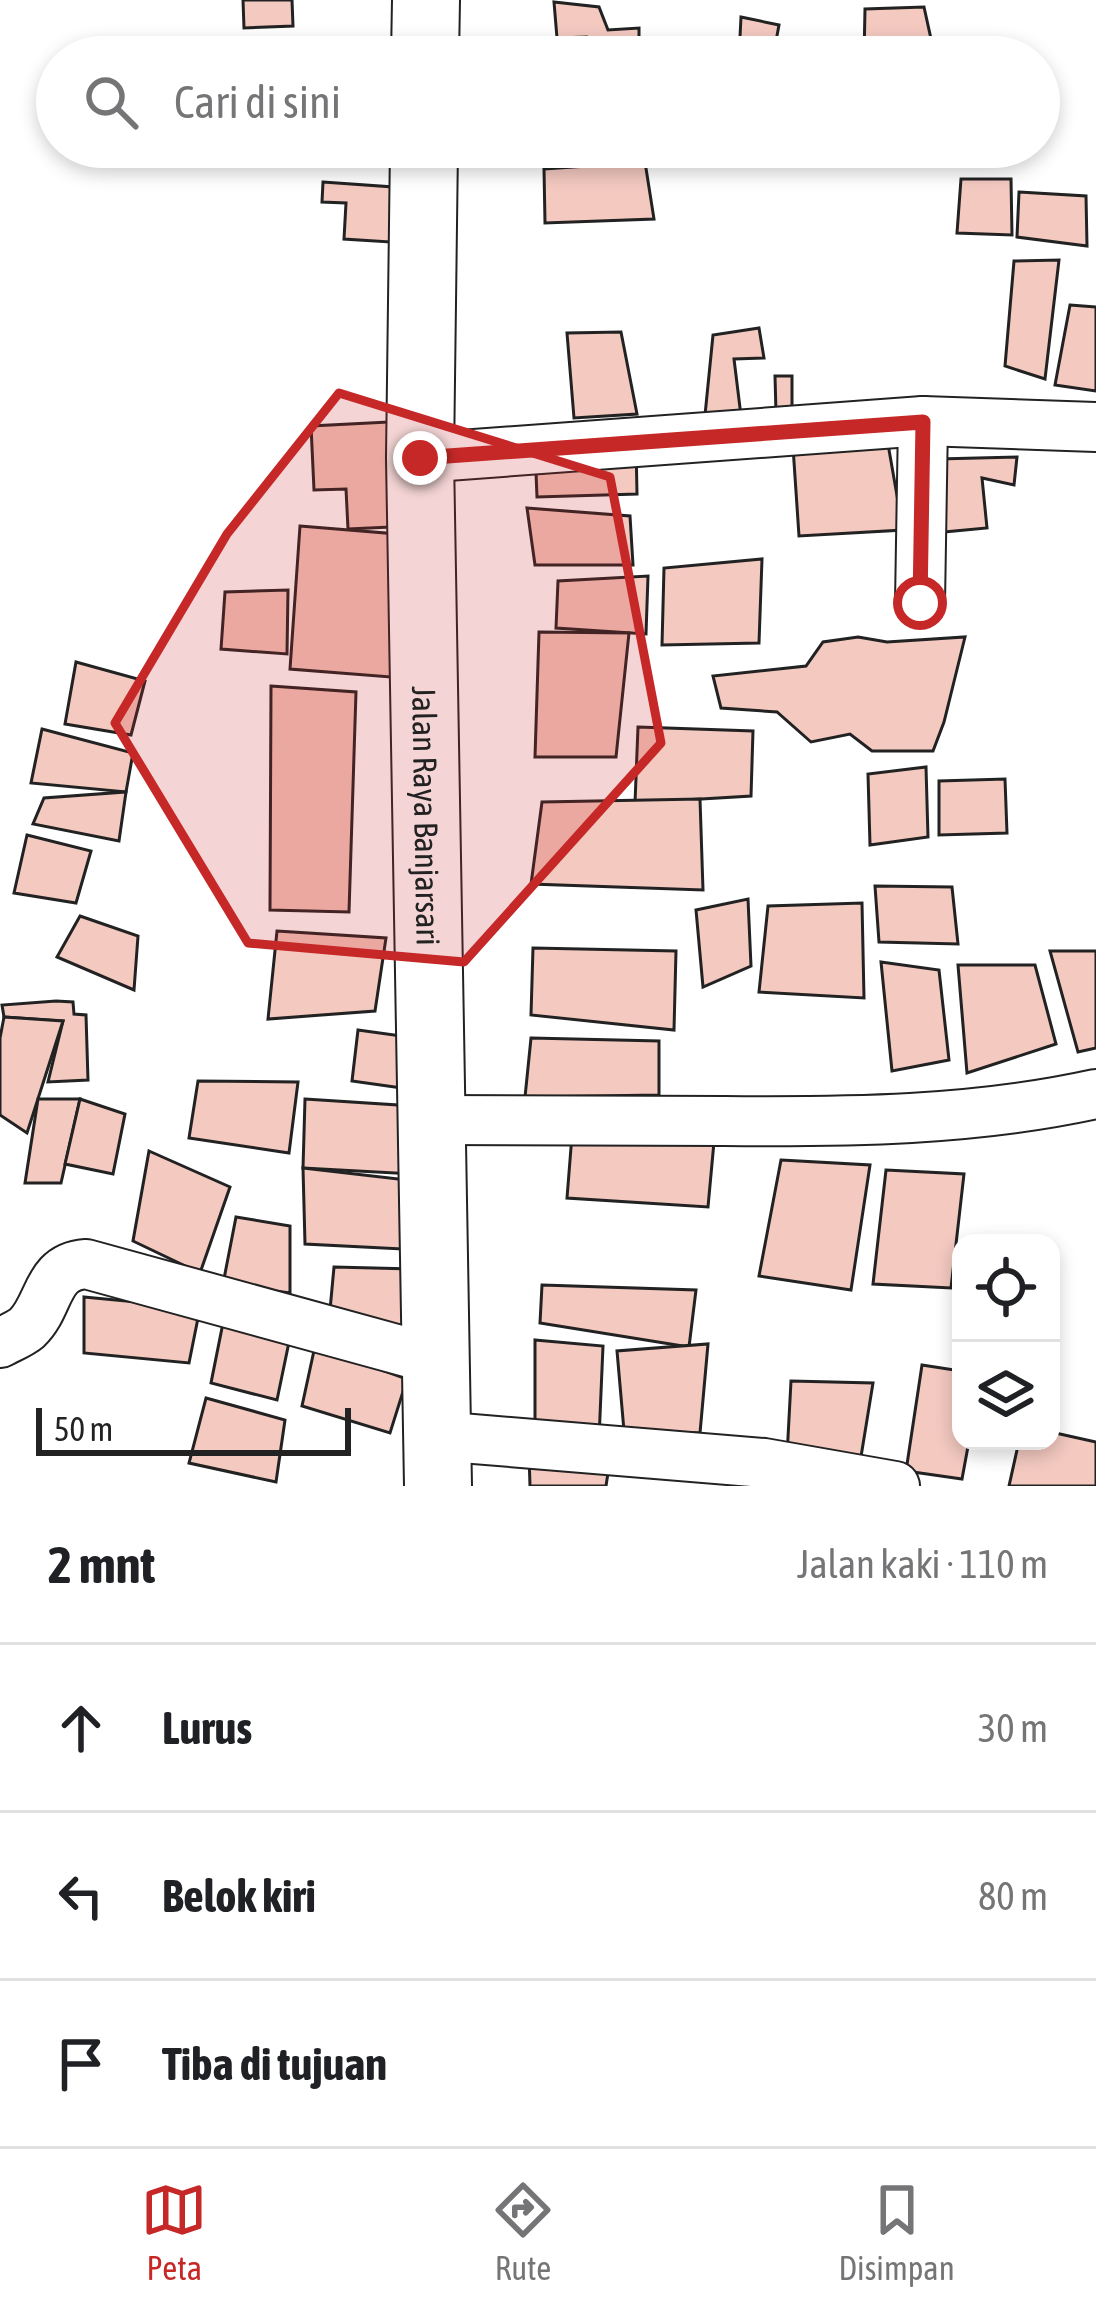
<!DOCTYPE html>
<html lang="id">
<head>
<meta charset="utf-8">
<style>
	:root { --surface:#fff; --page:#f2f2f2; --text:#202124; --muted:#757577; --line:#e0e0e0; --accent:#c62828 }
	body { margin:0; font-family:"Asap Condensed",sans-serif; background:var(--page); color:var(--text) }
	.controls { position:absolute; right:36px; bottom:36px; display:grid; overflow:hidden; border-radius:24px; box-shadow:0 6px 18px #0003 }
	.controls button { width:108px; height:108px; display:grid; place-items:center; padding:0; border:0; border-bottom:3px solid var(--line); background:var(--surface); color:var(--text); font:60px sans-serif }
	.scale { position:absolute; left:36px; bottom:30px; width:315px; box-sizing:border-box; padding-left:12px; border:6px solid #222; border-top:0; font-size:33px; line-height:42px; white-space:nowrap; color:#222; -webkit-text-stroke:9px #fff; paint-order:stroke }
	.stop { position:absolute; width:36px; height:36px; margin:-27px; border:9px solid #c62828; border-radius:50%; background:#fff }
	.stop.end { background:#c62828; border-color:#fff; box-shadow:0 3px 12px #0008 }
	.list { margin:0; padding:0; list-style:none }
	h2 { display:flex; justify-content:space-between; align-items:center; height:156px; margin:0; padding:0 48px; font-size:51px }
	h2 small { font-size:39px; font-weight:400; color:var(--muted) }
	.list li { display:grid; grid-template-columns:78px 1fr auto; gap:36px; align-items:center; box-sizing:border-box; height:168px; padding:0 48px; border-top:3px solid var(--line) }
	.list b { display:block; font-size:45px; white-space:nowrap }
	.list em { font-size:39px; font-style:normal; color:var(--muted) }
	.icon { flex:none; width:66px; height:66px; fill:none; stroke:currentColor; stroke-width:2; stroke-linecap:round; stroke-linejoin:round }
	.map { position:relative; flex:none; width:1096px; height:1486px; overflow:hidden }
	.search { position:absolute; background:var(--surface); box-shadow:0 6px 18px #0003; left:36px; right:36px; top:36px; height:132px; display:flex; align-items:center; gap:30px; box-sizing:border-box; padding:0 42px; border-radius:66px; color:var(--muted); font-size:45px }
	.sheet { height:660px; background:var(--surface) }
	nav { display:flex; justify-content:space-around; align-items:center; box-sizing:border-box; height:168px; border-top:3px solid var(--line); background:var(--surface); font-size:33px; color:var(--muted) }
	nav a { display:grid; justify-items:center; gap:6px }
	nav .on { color:var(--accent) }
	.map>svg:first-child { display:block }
	.building { fill:#f3c9c0; stroke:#222; stroke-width:3 }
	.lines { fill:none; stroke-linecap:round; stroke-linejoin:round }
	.minor-casing { stroke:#222; stroke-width:52 }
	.highway-casing { stroke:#222; stroke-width:70 }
	.minor { stroke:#fff; stroke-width:48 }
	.highway { stroke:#fff; stroke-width:66 }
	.route { stroke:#c62828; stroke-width:15 }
	.marked { fill:#c62828; fill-opacity:0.2; stroke:#c62828; stroke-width:9; stroke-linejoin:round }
	.labels { text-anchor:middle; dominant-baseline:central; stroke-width:9; stroke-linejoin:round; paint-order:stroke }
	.street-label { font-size:33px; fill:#222; stroke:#fff }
</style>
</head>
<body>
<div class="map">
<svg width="1096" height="1486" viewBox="0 0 1096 1486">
	<rect width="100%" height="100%" fill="#fff"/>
	<g class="building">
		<polygon points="243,0 292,0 293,26 244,28"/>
		<polygon points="554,2 599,7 608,30 639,28 639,45 584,46 586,37 557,38"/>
		<polygon points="924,7 935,57 864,57 865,9"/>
		<polygon points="741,17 779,25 773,57 739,57"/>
		<polygon points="546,147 647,147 648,153 546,155"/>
		<polygon points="645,162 654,219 545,223 544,169"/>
		<polygon points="961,179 1011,179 1012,235 957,233"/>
		<polygon points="323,182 393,187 390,242 344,239 346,203 322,202"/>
		<polygon points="1019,192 1086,196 1087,246 1017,237"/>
		<polygon points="1059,260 1045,379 1005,366 1014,261"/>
		<polygon points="1070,305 1096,307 1096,391 1055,385"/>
		<polygon points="759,328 764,358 734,359 741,416 705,415 713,335"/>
		<polygon points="621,332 637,414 574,418 567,333"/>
		<polygon points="775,376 792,376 792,408 776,413"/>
		<polygon points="408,421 413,526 348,529 346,489 314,490 311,426"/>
		<polygon points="636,444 637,494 537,497 535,448"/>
		<polygon points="888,444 903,530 799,536 793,447"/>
		<polygon points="1017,457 1014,485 982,478 987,528 933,533 938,459"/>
		<polygon points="527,508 630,516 633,565 535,565"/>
		<polygon points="300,526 409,535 403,678 290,669"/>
		<polygon points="762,559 759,643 662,645 664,568"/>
		<polygon points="648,576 646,634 556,628 558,581"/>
		<polygon points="288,590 287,654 221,649 225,592"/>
		<polygon points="539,632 629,633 616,757 535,757"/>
		<polygon points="858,637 887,642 965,637 944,722 933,751 872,751 850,734 811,742 777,712 721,708 713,676 806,666 823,642"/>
		<polygon points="76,662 145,681 131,735 65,724"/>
		<polygon points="271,686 356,692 349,912 270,910"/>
		<polygon points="638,727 753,731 751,796 635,803"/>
		<polygon points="42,729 133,753 126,792 31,783"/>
		<polygon points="926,767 928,837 870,845 868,774"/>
		<polygon points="1005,779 1007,833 939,835 939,781"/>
		<polygon points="126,792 119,841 33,824 44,798"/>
		<polygon points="700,799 703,890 531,884 542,802"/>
		<polygon points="27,835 91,851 76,903 14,893"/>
		<polygon points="875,886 952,887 958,944 879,942"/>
		<polygon points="748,899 751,966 703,987 696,910"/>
		<polygon points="862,903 864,998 759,992 768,906"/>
		<polygon points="80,916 138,936 134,990 57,957"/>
		<polygon points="277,931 386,938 375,1011 268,1019"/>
		<polygon points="533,948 676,951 674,1030 531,1015"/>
		<polygon points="1050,951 1096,951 1096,1048 1078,1052"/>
		<polygon points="881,962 939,970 949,1060 892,1071"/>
		<polygon points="958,965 1035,965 1056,1044 967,1073"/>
		<polygon points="56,1001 73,1002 74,1014 86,1015 88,1080 48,1082 63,1021 4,1017 2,1005"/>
		<polygon points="4,1017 63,1021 27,1133 0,1115 0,1038"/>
		<polygon points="358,1030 416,1038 416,1090 352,1081"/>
		<polygon points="531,1038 659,1041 659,1095 525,1097"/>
		<polygon points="198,1081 298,1082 289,1153 189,1138"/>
		<polygon points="38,1099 80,1099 61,1183 25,1183"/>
		<polygon points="80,1099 125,1114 113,1174 65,1164"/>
		<polygon points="305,1099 413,1106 413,1174 303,1168"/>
		<polygon points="572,1135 714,1142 708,1207 567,1198"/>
		<polygon points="149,1151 230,1187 200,1273 133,1241"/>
		<polygon points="781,1160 870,1165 851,1290 759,1276"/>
		<polygon points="303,1168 433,1183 422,1250 305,1244"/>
		<polygon points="886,1170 964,1174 951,1288 873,1284"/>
		<polygon points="236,1217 290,1226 290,1293 223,1284"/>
		<polygon points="334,1267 413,1269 413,1334 330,1310"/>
		<polygon points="542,1285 696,1290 689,1347 540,1323"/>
		<polygon points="84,1297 200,1308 189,1363 84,1353"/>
		<polygon points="223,1323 289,1342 277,1400 211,1383"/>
		<polygon points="535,1340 603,1346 599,1439 535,1436"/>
		<polygon points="708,1344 700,1433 624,1431 617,1351"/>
		<polygon points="315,1346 407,1379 390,1433 302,1406"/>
		<polygon points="922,1365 961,1371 961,1441 969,1441 962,1479 906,1471"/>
		<polygon points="791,1381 873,1383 859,1469 787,1456"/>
		<polygon points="206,1398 285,1420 276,1482 189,1463"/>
		<polygon points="1051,1432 1096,1442 1096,1486 1009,1486 1019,1441 1051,1441"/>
		<polygon points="529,1454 610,1460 606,1486 530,1486"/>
	</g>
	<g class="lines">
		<g class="minor-casing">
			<g id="minor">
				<polyline points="420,458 923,421 1096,427"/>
				<polyline points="920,603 923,421"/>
				<path d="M432,1120C529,1120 626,1121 724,1121C849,1122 973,1121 1096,1094"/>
				<path d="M0,1343C9,1338 20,1334 27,1328C51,1305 45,1267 86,1264L436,1360"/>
				<polyline points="437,1436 764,1463 895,1486"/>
			</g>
		</g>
		<g class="highway-casing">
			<g id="highway">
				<polyline points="425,57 426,0"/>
				<path id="s1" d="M424,147L420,458L438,1486"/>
			</g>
		</g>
		<use href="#minor" class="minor"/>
		<use href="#highway" class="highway"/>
	</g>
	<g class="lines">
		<polyline class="route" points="420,458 923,422 920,603"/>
	</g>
	<path class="marked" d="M339,393L610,477L661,743L464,962L248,943L115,723L227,534Z"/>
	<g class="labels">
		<g class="street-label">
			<text stroke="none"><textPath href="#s1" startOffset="669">Jalan Raya Banjarsari</textPath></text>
		</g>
	</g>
</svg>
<div class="controls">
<button><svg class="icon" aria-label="locate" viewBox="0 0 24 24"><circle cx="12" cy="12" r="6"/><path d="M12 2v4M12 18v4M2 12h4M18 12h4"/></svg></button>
<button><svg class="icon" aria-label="layers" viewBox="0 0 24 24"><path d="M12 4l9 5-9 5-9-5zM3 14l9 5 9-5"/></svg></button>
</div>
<div class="scale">50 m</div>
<div class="stop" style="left:920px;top:603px"></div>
<div class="stop end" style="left:420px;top:458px"></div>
<div class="search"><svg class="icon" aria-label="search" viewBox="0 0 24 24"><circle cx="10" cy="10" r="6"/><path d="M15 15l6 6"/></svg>Cari di sini</div>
</div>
<section class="sheet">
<h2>2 mnt<small>Jalan kaki · 110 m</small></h2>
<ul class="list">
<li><svg class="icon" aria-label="ahead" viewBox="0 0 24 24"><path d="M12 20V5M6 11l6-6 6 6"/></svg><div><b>Lurus</b></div><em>30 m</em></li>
<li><svg class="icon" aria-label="left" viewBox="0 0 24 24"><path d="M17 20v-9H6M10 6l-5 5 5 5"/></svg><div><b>Belok kiri</b></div><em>80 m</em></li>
<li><svg class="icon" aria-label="arrive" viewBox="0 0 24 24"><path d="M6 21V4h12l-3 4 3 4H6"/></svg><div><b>Tiba di tujuan</b></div></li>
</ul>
</section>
<nav>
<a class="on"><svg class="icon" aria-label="map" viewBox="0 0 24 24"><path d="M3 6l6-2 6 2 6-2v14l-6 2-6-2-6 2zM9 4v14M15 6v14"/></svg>Peta</a>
<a><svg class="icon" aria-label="directions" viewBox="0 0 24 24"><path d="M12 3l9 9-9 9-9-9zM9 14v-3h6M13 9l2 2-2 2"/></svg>Rute</a>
<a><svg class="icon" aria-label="saved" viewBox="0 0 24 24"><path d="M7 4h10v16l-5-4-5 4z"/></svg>Disimpan</a>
</nav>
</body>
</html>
